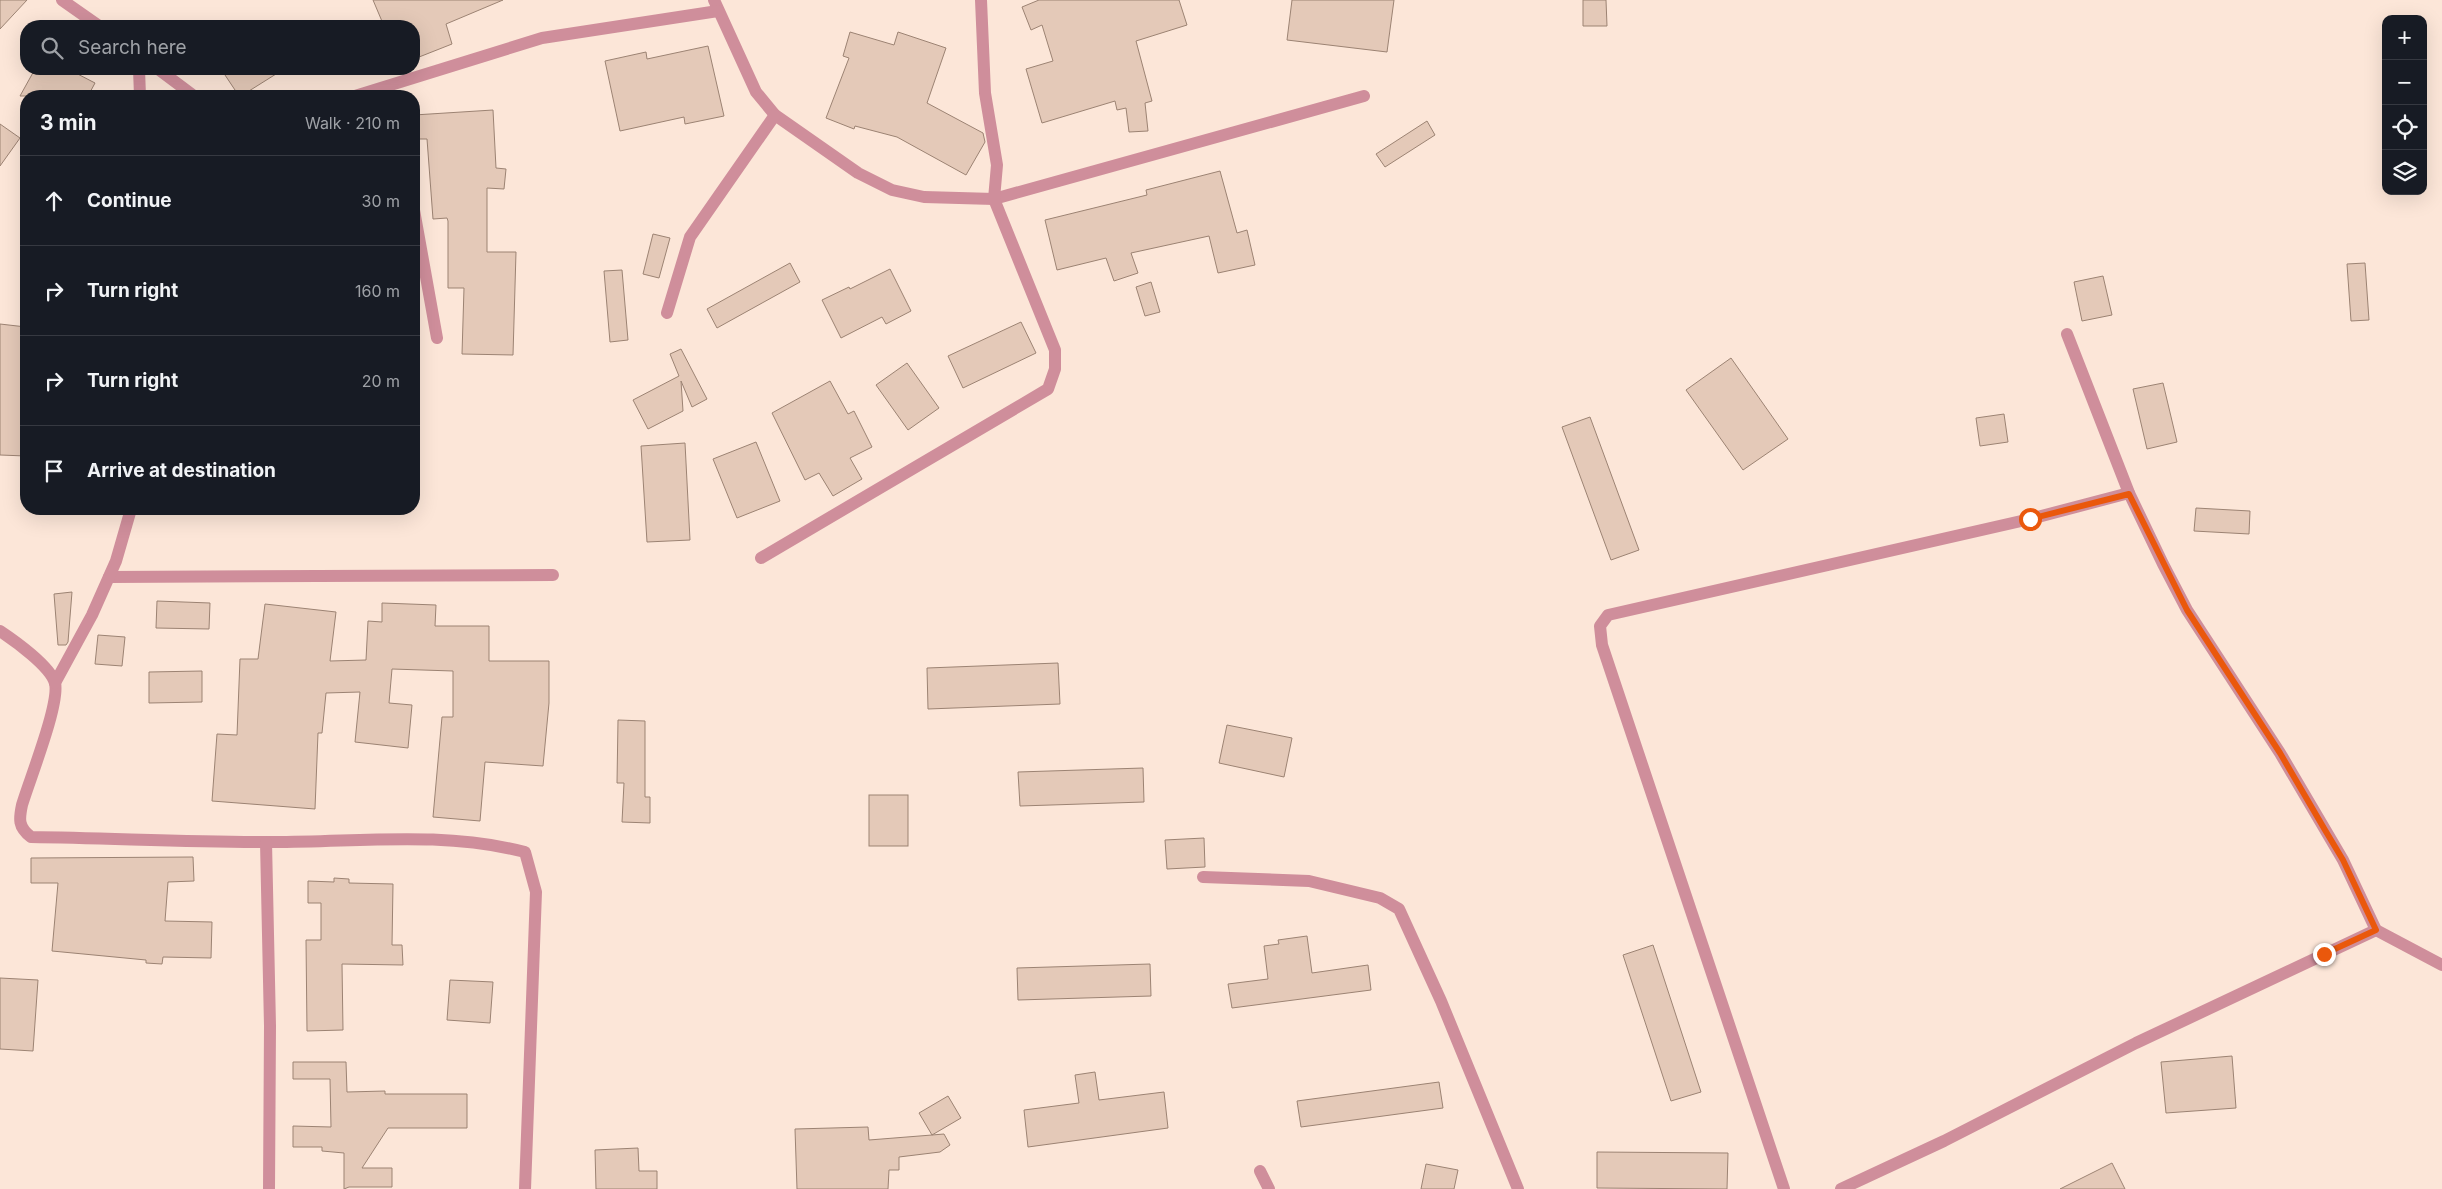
<!DOCTYPE html>
<html lang="en">
<head>
<meta charset="utf-8">
<style>
	:root { --surface:#171b24; --page:#242831; --text:#f1f3f6; --muted:#9ea1a6; --line:#363941 }
	body { margin:0; font-family:Inter,sans-serif; background:var(--page); color:var(--text) }
	.controls { position:absolute; right:15px; top:15px; display:grid; overflow:hidden; border-radius:10px; box-shadow:0 5px 20px #0002 }
	.controls button { width:45px; height:45px; display:grid; place-items:center; padding:0; border:0; border-bottom:1px solid var(--line); background:var(--surface); color:var(--text); font:25px sans-serif }
	.stop { position:absolute; width:15px; height:15px; margin:-11px; border:4px solid #ea580c; border-radius:50%; background:#fff }
	.stop.end { background:#ea580c; border-color:#fff; box-shadow:0 1px 5px #0008 }
	.list { margin:0; padding:0; list-style:none }
	h2 { display:flex; justify-content:space-between; align-items:center; height:65px; margin:0; padding:0 20px; font-size:21px }
	h2 small { font-size:16px; font-weight:400; color:var(--muted) }
	.list li { display:grid; grid-template-columns:32px 1fr auto; gap:15px; align-items:center; box-sizing:border-box; height:90px; padding:0 20px; border-top:1px solid var(--line) }
	.list b { display:block; font-size:19px; white-space:nowrap }
	.list em { font-size:16px; font-style:normal; color:var(--muted) }
	.icon { flex:none; width:28px; height:28px; fill:none; stroke:currentColor; stroke-width:2; stroke-linecap:round; stroke-linejoin:round }
	.map { position:relative; flex:none; width:2442px; height:1189px; overflow:hidden }
	.search { position:absolute; background:var(--surface); box-shadow:0 5px 20px #0002; left:20px; top:20px; width:400px; height:55px; display:flex; align-items:center; gap:12px; box-sizing:border-box; padding:0 18px; border-radius:20px; color:var(--muted); font-size:19px }
	.panel { position:absolute; background:var(--surface); box-shadow:0 5px 20px #0002; left:20px; top:90px; width:400px; height:425px; border-radius:20px }
	.map>svg:first-child { display:block }
	.building { fill:#e4c9b8; stroke:#9c8373 }
	.lines { fill:none; stroke-linecap:round; stroke-linejoin:round }
	.minor { stroke:#cf8e9b; stroke-width:12 }
	.route { stroke:#ea580c; stroke-width:6 }
</style>
</head>
<body>
<div class="map">
<svg width="2442" height="1189" viewBox="0 0 2442 1189">
	<rect width="100%" height="100%" fill="#fce6d8"/>
	<g class="building">
		<polygon points="0,0 27,0 0,29"/>
		<polygon points="373,0 503,0 446,24 452,44 414,59 414,26 384,26"/>
		<polygon points="1039,0 1179,0 1187,25 1136,41 1152,101 1145,103 1148,131 1129,132 1126,108 1117,110 1115,101 1042,123 1026,69 1053,61 1042,25 1031,30 1022,7"/>
		<polygon points="1292,0 1394,0 1387,52 1287,40"/>
		<polygon points="1583,0 1606,0 1607,26 1583,26"/>
		<polygon points="850,32 894,45 898,32 946,48 927,103 983,133 985,142 966,175 897,137 855,126 854,129 826,118 849,58 843,56"/>
		<polygon points="708,46 724,116 685,124 684,117 620,131 605,61 646,52 647,59"/>
		<polygon points="35,69 68,69 95,83 88,96 20,96"/>
		<polygon points="221,69 284,69 241,96 239,96"/>
		<polygon points="493,110 496,168 506,169 504,189 487,188 487,252 516,252 513,355 462,354 464,288 448,288 448,221 447,218 433,219 427,139 414,139 414,115"/>
		<polygon points="1427,121 1435,135 1385,167 1376,154"/>
		<polygon points="0,124 20,138 0,166"/>
		<polygon points="1220,171 1237,233 1247,230 1255,265 1218,273 1209,236 1131,253 1138,273 1114,281 1106,258 1057,270 1045,220 1147,195 1146,190"/>
		<polygon points="653,234 670,238 659,278 643,274"/>
		<polygon points="790,263 800,282 717,328 707,309"/>
		<polygon points="2365,263 2369,320 2351,321 2347,264"/>
		<polygon points="890,269 911,311 886,324 882,317 841,338 822,300 849,287 850,289"/>
		<polygon points="622,270 628,340 610,342 604,271"/>
		<polygon points="2103,276 2112,315 2082,321 2074,282"/>
		<polygon points="1151,282 1160,312 1145,316 1136,287"/>
		<polygon points="1021,322 1036,353 963,388 948,356"/>
		<polygon points="0,324 26,327 26,362 22,362 22,395 26,395 26,456 0,455"/>
		<polygon points="681,349 707,399 692,407 681,381 683,411 648,429 633,400 679,376 670,354"/>
		<polygon points="1731,358 1788,439 1743,470 1686,390"/>
		<polygon points="907,363 939,408 908,430 876,385"/>
		<polygon points="830,381 848,414 854,411 872,447 850,458 862,479 833,496 819,473 805,480 772,413"/>
		<polygon points="2163,383 2177,442 2147,449 2133,389"/>
		<polygon points="2004,414 2008,442 1980,446 1976,418"/>
		<polygon points="1590,417 1639,550 1611,560 1562,427"/>
		<polygon points="756,442 780,501 737,518 713,459"/>
		<polygon points="685,443 690,540 647,542 641,446"/>
		<polygon points="2196,508 2250,511 2249,534 2194,531"/>
		<polygon points="72,592 68,642 66,645 58,645 54,594"/>
		<polygon points="157,601 210,603 209,629 156,628"/>
		<polygon points="382,603 436,605 435,626 489,626 489,661 549,661 549,703 543,766 485,762 480,821 433,817 442,717 453,717 453,671 392,669 389,703 412,705 408,748 355,742 360,692 326,693 322,733 318,733 315,809 212,801 217,734 237,735 240,659 258,659 265,604 336,612 330,661 366,660 368,621 382,622"/>
		<polygon points="98,635 125,637 122,666 95,664"/>
		<polygon points="1058,663 1060,704 928,709 927,668"/>
		<polygon points="202,671 202,702 149,703 149,672"/>
		<polygon points="618,720 645,721 645,797 650,797 650,823 622,822 624,783 617,783"/>
		<polygon points="1227,725 1292,738 1284,777 1219,763"/>
		<polygon points="1143,768 1144,802 1020,806 1018,772"/>
		<rect x="869" y="795" width="39" height="51"/>
		<polygon points="1204,838 1205,867 1167,869 1165,840"/>
		<polygon points="193,857 194,881 168,882 165,921 212,922 211,958 163,957 162,964 146,963 146,960 52,951 58,883 31,883 31,858"/>
		<polygon points="334,878 349,879 349,883 393,884 392,945 402,945 403,965 342,964 343,1030 307,1031 306,940 321,940 321,903 308,903 308,881 334,882"/>
		<polygon points="1307,936 1312,973 1368,965 1371,990 1232,1008 1228,984 1268,979 1264,946 1279,944 1278,940"/>
		<polygon points="1653,945 1701,1092 1671,1101 1623,955"/>
		<polygon points="1150,964 1151,996 1018,1000 1017,968"/>
		<polygon points="0,978 38,980 33,1051 0,1049"/>
		<polygon points="450,980 493,982 490,1023 447,1020"/>
		<polygon points="2232,1056 2236,1108 2166,1113 2161,1062"/>
		<polygon points="293,1062 346,1062 347,1092 385,1091 385,1094 467,1094 467,1128 388,1128 362,1168 392,1168 392,1187 349,1187 344,1189 344,1153 322,1151 322,1147 293,1147 293,1126 331,1127 330,1079 293,1079"/>
		<polygon points="1095,1072 1099,1100 1164,1092 1168,1128 1028,1147 1024,1110 1079,1103 1075,1075"/>
		<polygon points="1439,1082 1443,1108 1301,1127 1297,1101"/>
		<polygon points="948,1096 961,1118 932,1135 944,1134 950,1145 940,1152 899,1157 899,1170 889,1170 888,1189 797,1189 795,1129 868,1127 869,1140 932,1135 919,1113"/>
		<polygon points="638,1148 639,1171 657,1171 657,1189 596,1189 595,1150"/>
		<polygon points="1597,1152 1728,1153 1727,1189 1597,1188"/>
		<polygon points="2112,1163 2125,1189 2060,1189"/>
		<polygon points="1426,1164 1458,1170 1454,1189 1421,1189"/>
	</g>
	<g class="lines">
		<g class="minor">
			<polyline points="62,0 99,26"/>
			<polyline points="714,0 756,92 775,115 858,173 892,190 924,197 994,199 1364,96"/>
			<polyline points="139,69 140,96"/>
			<polyline points="158,69 194,96"/>
			<polyline points="355,96 542,38 718,11"/>
			<polyline points="414,210 437,338"/>
			<polyline points="667,313 690,237 775,115"/>
			<polyline points="2067,334 2129,493 2163,564 2187,610 2280,753 2343,860 2376,930 2442,965"/>
			<polyline points="761,558 1048,389 1055,369 1055,350 994,199 997,165 985,93 981,0"/>
			<polyline points="109,577 553,575"/>
			<path d="M0,631C15,641 50,666 55,683C60,704 29,781 22,805C19,819 18,827 31,837C109,838 187,842 265,842C354,843 438,830 525,852L536,892L525,1189"/>
			<polyline points="55,683 92,615 116,561 131,509"/>
			<polyline points="266,842 270,1026 269,1189"/>
			<polyline points="1203,877 1309,881 1380,898 1399,909 1441,1001 1518,1189"/>
			<polyline points="1260,1171 1269,1189"/>
			<polyline points="1784,1189 1602,645 1600,626 1608,615 2030,519 2129,493"/>
			<polyline points="1841,1189 1944,1141 2136,1043 2376,930"/>
		</g>
	</g>
	<g class="lines">
		<polyline class="route" points="2030,519 2129,494 2187,610 2280,753 2325,830 2343,860 2376,930 2324,954"/>
	</g>
</svg>
<div class="controls">
<button>+</button>
<button>−</button>
<button><svg class="icon" aria-label="locate" viewBox="0 0 24 24"><circle cx="12" cy="12" r="6"/><path d="M12 2v4M12 18v4M2 12h4M18 12h4"/></svg></button>
<button><svg class="icon" aria-label="layers" viewBox="0 0 24 24"><path d="M12 4l9 5-9 5-9-5zM3 14l9 5 9-5"/></svg></button>
</div>
<div class="stop" style="left:2030px;top:519px"></div>
<div class="stop end" style="left:2324px;top:954px"></div>
<div class="search"><svg class="icon" aria-label="search" viewBox="0 0 24 24"><circle cx="10" cy="10" r="6"/><path d="M15 15l6 6"/></svg>Search here</div>
<section class="panel">
<h2>3 min<small>Walk · 210 m</small></h2>
<ul class="list">
<li><svg class="icon" aria-label="ahead" viewBox="0 0 24 24"><path d="M12 20V5M6 11l6-6 6 6"/></svg><div><b>Continue</b></div><em>30 m</em></li>
<li><svg class="icon" aria-label="right" viewBox="0 0 24 24"><path d="M7 20v-9h11M14 6l5 5-5 5"/></svg><div><b>Turn right</b></div><em>160 m</em></li>
<li><svg class="icon" aria-label="right" viewBox="0 0 24 24"><path d="M7 20v-9h11M14 6l5 5-5 5"/></svg><div><b>Turn right</b></div><em>20 m</em></li>
<li><svg class="icon" aria-label="arrive" viewBox="0 0 24 24"><path d="M6 21V4h12l-3 4 3 4H6"/></svg><div><b>Arrive at destination</b></div></li>
</ul>
</section>
</div>
</body>
</html>
